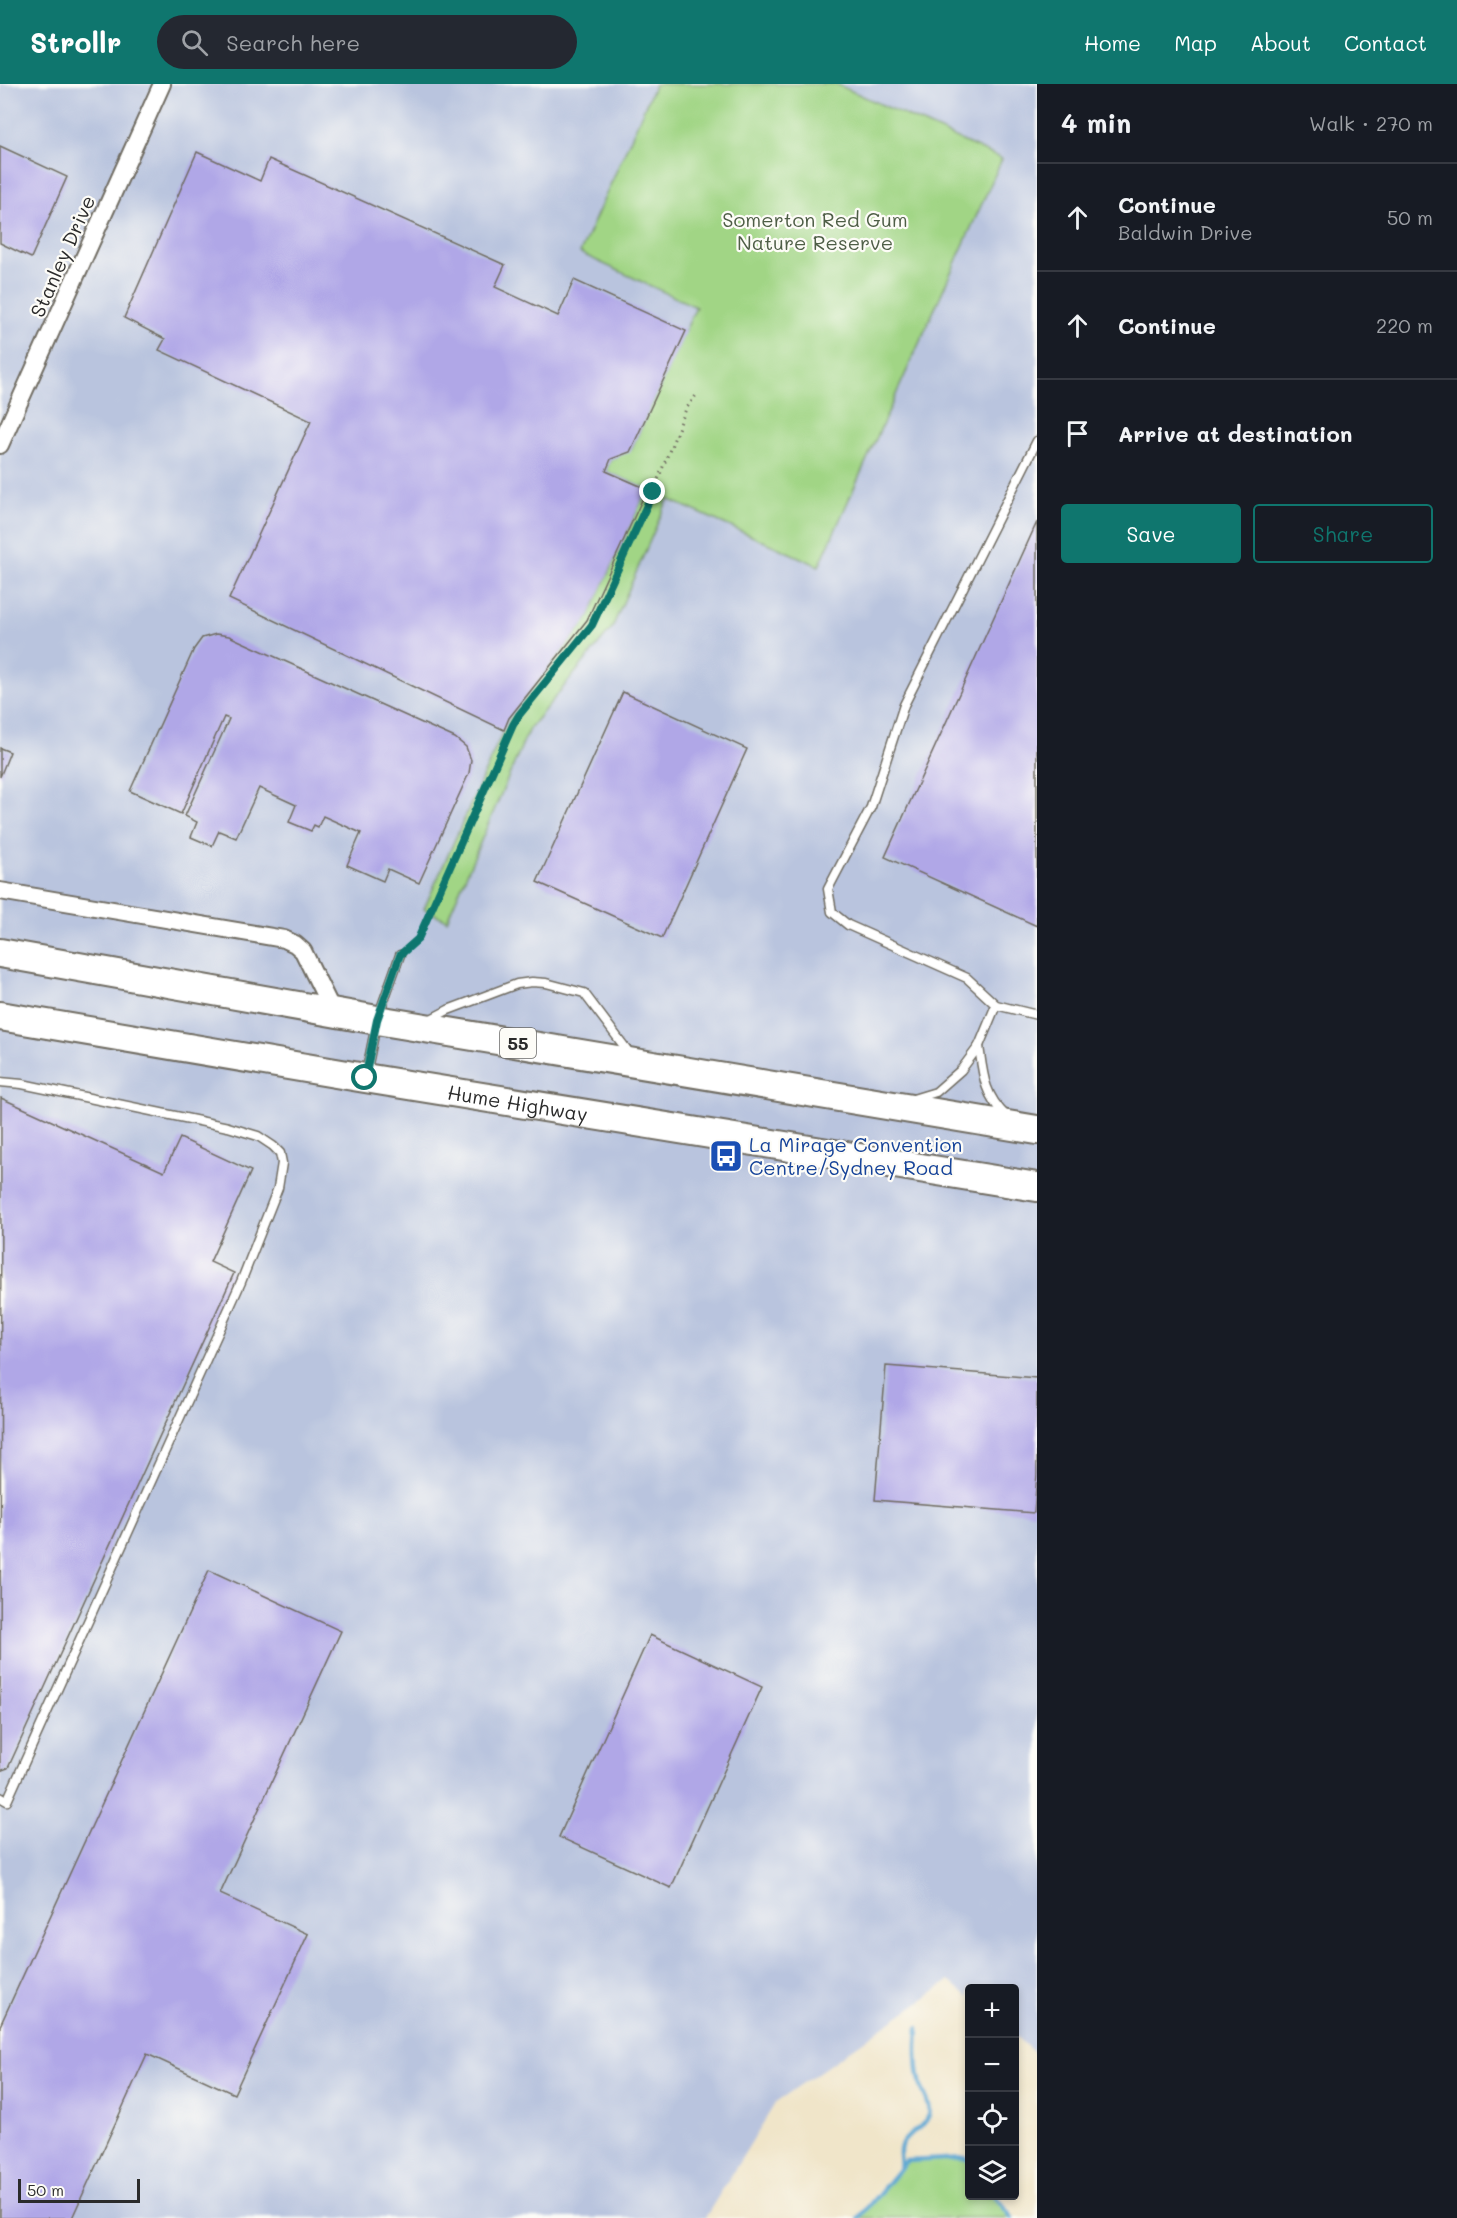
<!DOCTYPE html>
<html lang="en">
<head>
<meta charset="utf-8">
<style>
	:root { --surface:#171b24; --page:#242831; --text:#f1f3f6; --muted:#9ea1a6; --line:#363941; --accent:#0f766e }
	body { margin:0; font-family:Mali,sans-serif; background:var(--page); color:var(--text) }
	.controls { position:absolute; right:18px; bottom:18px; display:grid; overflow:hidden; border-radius:6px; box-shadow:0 3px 9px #0003 }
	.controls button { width:54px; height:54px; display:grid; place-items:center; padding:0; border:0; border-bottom:2px solid var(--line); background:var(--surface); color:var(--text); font:30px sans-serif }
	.scale { position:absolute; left:18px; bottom:15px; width:122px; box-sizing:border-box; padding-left:6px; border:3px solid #2b2b2b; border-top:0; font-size:16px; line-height:21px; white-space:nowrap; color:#2b2b2b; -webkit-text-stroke:4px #fdfcf7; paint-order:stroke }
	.stop { position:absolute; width:18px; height:18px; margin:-14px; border:4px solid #0f766e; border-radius:50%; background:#fff }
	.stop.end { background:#0f766e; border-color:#fff; box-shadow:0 2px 6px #0008 }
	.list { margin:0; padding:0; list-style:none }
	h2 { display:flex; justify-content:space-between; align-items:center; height:78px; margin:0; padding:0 24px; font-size:26px }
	h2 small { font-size:20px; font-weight:400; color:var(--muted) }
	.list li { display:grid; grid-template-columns:39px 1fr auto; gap:18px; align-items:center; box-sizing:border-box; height:108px; padding:0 24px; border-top:2px solid var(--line) }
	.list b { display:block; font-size:22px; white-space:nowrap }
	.list p { margin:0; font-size:20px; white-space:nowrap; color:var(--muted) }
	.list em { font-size:20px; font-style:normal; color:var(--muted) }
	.actions { display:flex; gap:12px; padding:18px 24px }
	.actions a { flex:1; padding:14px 0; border:2px solid var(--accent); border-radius:6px; text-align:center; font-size:21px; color:var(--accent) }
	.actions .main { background:var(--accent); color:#fff }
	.icon { flex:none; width:33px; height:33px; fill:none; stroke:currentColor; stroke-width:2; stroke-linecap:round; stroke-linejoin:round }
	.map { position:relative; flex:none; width:1037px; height:2134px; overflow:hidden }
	header { display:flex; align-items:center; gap:36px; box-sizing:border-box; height:84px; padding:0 30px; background:var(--accent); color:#fff }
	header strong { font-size:28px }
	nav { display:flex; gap:33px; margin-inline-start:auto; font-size:21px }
	.search { width:420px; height:54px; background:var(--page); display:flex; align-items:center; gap:15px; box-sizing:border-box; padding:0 21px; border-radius:33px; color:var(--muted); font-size:22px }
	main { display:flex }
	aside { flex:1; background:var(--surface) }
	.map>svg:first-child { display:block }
	.industrial { fill:#b9c4de }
	.green { fill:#a1d585; stroke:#668058; stroke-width:1.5 }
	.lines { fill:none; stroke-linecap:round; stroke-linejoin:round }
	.stream { stroke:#59a5d1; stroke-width:4.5 }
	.building { fill:#b0a7e7 }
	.service-casing { stroke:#706c62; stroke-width:11 }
	.minor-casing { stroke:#706c62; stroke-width:20 }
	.trunk-casing { stroke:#706c62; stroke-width:32 }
	.path { stroke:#706c62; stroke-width:3; stroke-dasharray:1.5 4.5; stroke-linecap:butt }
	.service { stroke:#fff; stroke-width:8 }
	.minor { stroke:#fff; stroke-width:16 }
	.trunk { stroke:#fff; stroke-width:28 }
	.route { stroke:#0f766e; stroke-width:8 }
	.labels { text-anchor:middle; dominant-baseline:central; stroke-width:4.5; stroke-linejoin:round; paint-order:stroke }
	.shield { fill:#fdfcf7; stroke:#6a6a68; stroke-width:1.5 }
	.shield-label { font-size:18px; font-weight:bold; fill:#2b2b2b }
	.park-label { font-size:20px; fill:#4e5e46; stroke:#fdfcf7 }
	.street-label { font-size:20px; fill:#2b2b2b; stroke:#fdfcf7 }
	.transit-label { font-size:20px; fill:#164399; stroke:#fdfcf7; text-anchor:start }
</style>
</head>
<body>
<header>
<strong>Strollr</strong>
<div class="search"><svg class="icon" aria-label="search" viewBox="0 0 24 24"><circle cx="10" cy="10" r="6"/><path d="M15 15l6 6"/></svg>Search here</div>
<nav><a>Home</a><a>Map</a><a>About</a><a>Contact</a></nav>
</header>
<main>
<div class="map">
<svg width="1037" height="2134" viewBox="0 0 1037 2134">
	<rect width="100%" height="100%" fill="#fdfcf7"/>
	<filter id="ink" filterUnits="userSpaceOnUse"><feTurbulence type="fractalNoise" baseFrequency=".0167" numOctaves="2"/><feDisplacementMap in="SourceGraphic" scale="12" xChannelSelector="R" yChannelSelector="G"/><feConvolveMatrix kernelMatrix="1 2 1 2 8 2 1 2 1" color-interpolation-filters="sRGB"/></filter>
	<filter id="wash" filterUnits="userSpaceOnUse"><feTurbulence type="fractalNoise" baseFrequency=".008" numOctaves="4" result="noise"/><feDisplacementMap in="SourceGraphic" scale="24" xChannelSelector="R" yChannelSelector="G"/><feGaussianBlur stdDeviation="1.35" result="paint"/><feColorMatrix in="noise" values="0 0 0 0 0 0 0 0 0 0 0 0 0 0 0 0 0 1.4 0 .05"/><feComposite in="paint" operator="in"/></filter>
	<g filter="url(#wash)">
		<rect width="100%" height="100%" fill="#f0e5c9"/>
		<polygon class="industrial" points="0,0 1037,0 1037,1971 1015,1952 1014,1904 970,1904 969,1914 949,1897 776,2018 705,2134 0,2134"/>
		<g class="green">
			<polygon points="655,0 836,0 1002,75 819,482 668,415 612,544 529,645 447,836 424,825 509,634 587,536 647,405 606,387 611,375 631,366 696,223 580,169"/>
			<polygon points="966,2074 969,2078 970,2112 995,2112 1012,2134 859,2134 906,2077"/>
		</g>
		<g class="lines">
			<g class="stream">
				<path d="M900,2084C902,2076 898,2069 901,2062C906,2049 924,2045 929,2031C932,2023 925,2012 922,2005C916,1985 916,1965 918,1944"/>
				<polyline points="995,2112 1012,2134"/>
				<polyline points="859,2134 906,2077 966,2074 970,2078"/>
			</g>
		</g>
		<g id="blocks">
			<g class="building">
				<polygon points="0,62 67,93 31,174 0,159"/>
				<polygon points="197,68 260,97 269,75 505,181 495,203 558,232 574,196 686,247 630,368 611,375 606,387 647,405 587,536 509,634 504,646 229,515 311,337 159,266 165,255 124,234"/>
				<polygon points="1037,438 1037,842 885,773"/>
				<polygon points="216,550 229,552 455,654 466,663 471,676 469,689 419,799 388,785 383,797 347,781 361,749 323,732 318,743 314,741 311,747 289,738 296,721 259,704 236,754 219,747 212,762 191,753 197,738 185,732 229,635 224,633 181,730 130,707 194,565 202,554"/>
				<polygon points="623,608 747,665 662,854 537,798"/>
				<polygon points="0,664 10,668 0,693"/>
				<polygon points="1,1014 164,1088 180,1054 251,1087 210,1178 234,1189 8,1684 0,1687"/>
				<polygon points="886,1282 1037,1294 1037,1390 1034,1429 875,1416"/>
				<polygon points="209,1486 341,1547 220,1810 308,1850 234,2010 147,1970 72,2134 0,2134 0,1942"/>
				<polygon points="650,1551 762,1603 671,1804 559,1753"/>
			</g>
		</g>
	</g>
	<g filter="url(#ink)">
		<use href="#blocks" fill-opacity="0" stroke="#706c62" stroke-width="1.5"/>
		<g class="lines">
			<g class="service-casing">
				<g id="service">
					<polyline points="1037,357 904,621 871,723 828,805 832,828 848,841 967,894 996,921 1037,931"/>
					<polyline points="427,937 448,926 517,900 532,898 546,899 584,909 630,970"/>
					<path d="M979,962C983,991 984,1011 1006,1032"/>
					<polyline points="366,990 377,936 400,871"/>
					<polyline points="0,998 22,1000 228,1043 258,1052 273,1062 280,1069 282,1079 278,1104 241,1198 7,1717 0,1713"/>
					<polyline points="913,1015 936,1008 961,986 979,962 996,921"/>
				</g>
			</g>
			<g class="minor-casing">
				<g id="minor">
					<polyline points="0,361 162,0"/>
					<polyline points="0,807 284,855 295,860 303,867 333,928"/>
				</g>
			</g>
			<g class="trunk-casing">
				<g id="trunk">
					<polyline points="0,869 377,936 1037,1046"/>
					<path id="s1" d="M0,932L365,994L1037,1103"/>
				</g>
			</g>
			<polyline class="path" points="409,863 418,855 513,641 519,631 585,551 598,530 653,408 686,325 697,310"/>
			<use href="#service" class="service"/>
			<use href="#minor" class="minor"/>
			<use href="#trunk" class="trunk"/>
		</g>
	</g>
	<g class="lines" filter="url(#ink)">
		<polyline class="route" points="365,994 377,936 400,871 418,855 513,641 519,631 592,541 653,408"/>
	</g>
	<defs>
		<g id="bus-square" transform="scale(1.725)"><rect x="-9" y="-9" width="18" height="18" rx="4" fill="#1a4fb4" stroke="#fdfcf7"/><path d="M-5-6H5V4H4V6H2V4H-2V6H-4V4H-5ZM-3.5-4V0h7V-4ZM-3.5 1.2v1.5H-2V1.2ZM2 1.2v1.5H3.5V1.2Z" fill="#fff"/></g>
	</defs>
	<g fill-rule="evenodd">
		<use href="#bus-square" x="726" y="1072"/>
	</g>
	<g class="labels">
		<rect class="shield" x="500" y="944" width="36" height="30" rx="4.5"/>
		<g class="shield-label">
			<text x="518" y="959">55</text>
		</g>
		<g class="park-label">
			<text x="815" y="135">Somerton Red Gum<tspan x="815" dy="23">Nature Reserve</tspan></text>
		</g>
		<g class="street-label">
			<text transform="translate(62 172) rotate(-66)">Stanley Drive</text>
			<text stroke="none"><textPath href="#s1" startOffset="525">Hume Highway</textPath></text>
		</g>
		<g class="transit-label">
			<text x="749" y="1060">La Mirage Convention<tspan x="749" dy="23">Centre/Sydney Road</tspan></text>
		</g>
	</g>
</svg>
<div class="controls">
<button>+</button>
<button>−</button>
<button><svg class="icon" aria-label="locate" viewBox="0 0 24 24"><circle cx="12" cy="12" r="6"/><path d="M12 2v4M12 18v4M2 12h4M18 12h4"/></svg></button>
<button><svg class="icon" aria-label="layers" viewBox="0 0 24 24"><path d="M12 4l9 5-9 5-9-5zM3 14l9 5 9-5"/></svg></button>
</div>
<div class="scale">50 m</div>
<div class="stop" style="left:365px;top:994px"></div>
<div class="stop end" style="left:653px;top:408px"></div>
</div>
<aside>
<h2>4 min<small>Walk · 270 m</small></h2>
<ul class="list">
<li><svg class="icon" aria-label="ahead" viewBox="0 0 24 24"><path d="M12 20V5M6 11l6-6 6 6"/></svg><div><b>Continue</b><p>Baldwin Drive</p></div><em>50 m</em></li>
<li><svg class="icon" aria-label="ahead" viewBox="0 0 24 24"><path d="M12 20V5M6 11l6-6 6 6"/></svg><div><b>Continue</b></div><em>220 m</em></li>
<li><svg class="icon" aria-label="arrive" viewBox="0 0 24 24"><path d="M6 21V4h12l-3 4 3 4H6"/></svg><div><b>Arrive at destination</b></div></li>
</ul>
<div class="actions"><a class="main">Save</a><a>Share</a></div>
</aside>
</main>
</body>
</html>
